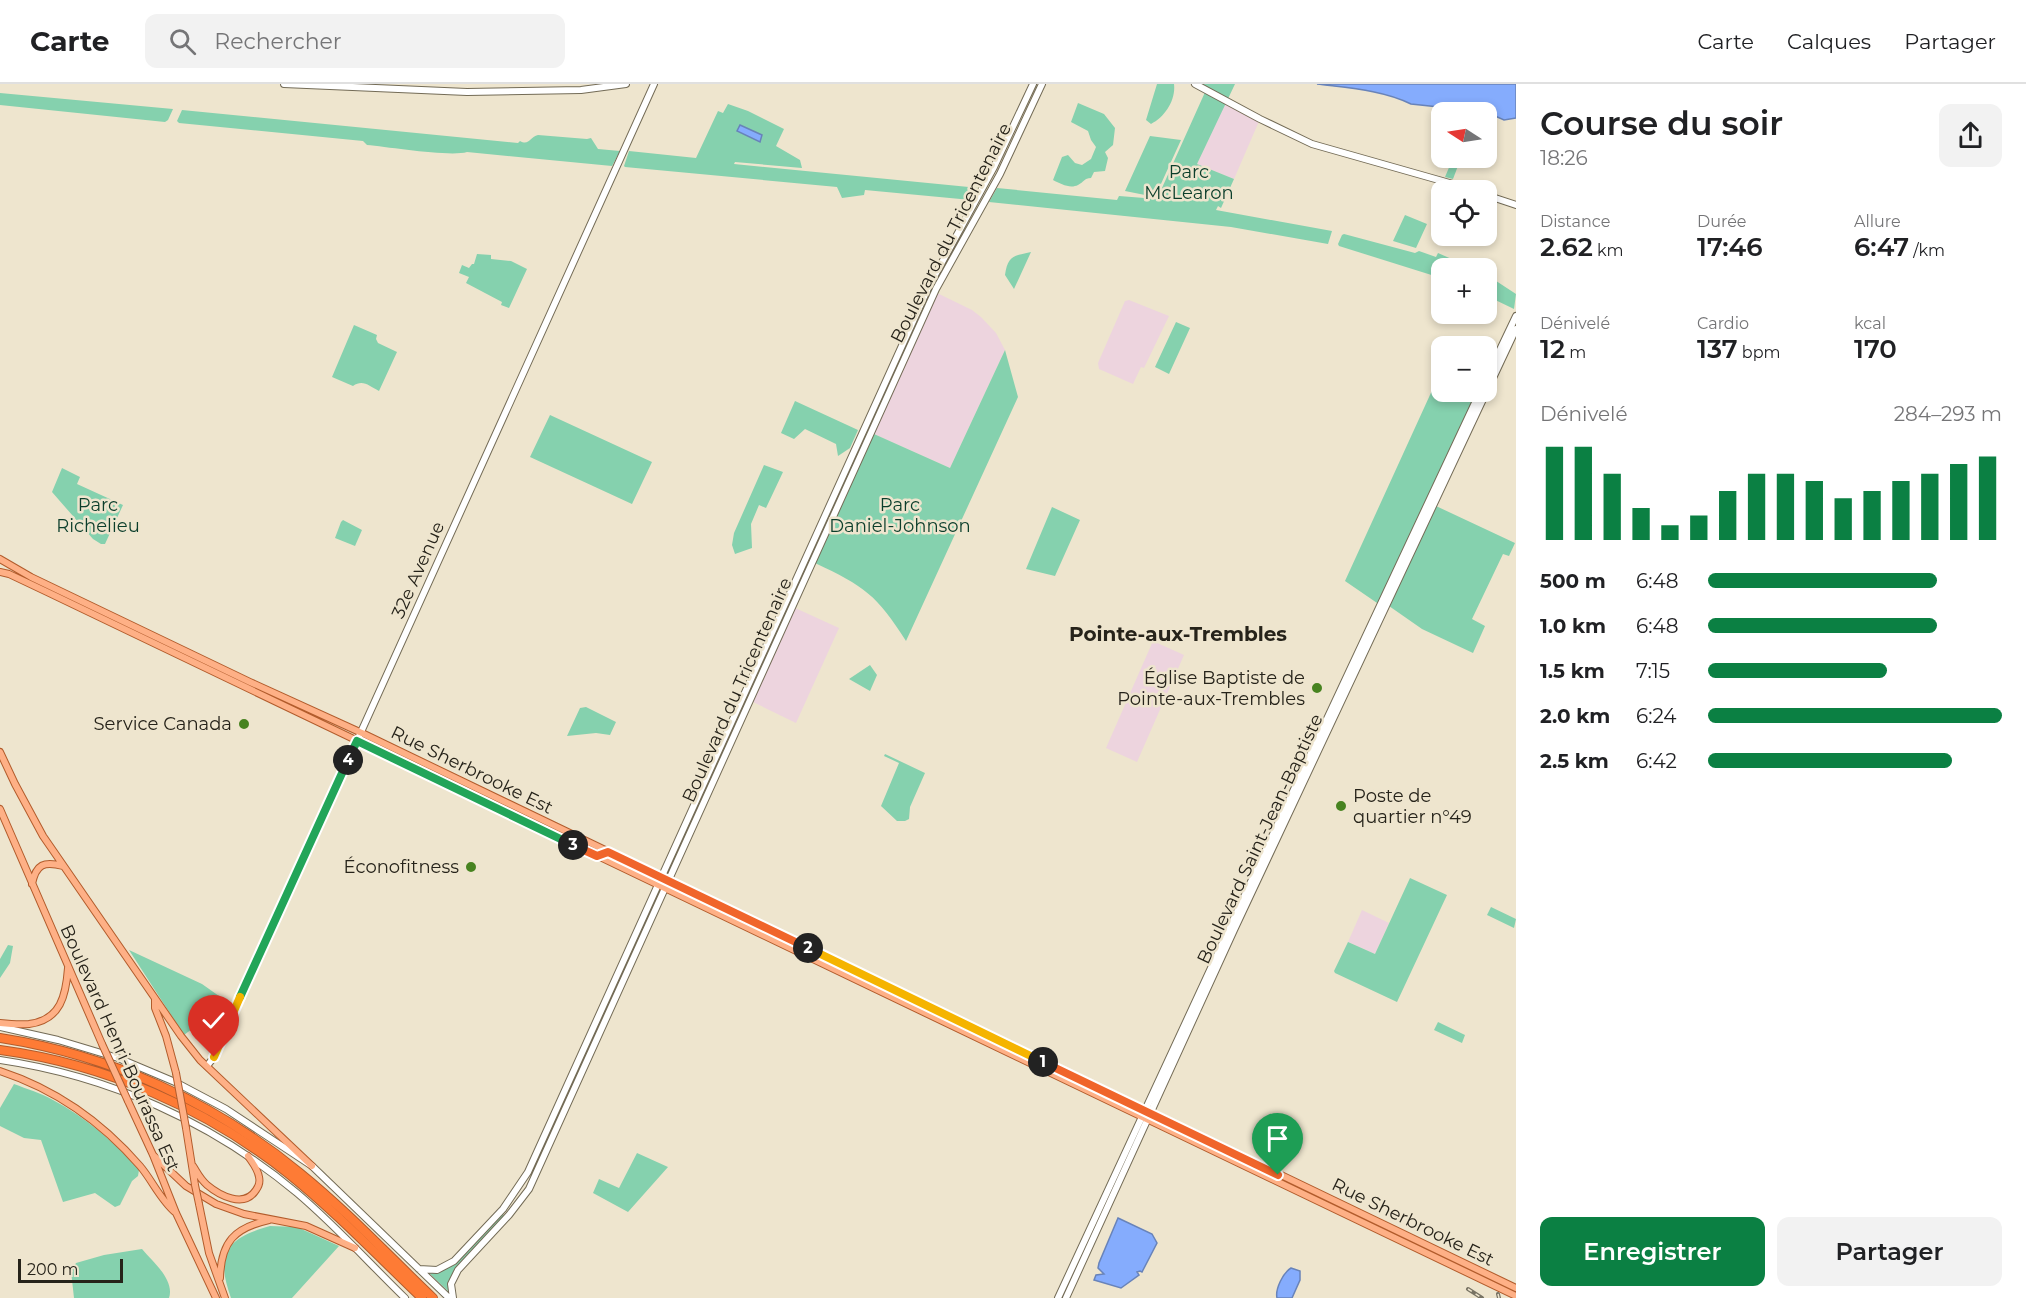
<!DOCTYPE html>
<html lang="fr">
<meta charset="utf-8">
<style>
:root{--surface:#fff;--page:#f2f2f2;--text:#202124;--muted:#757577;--line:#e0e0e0;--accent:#0b8043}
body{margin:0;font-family:Montserrat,sans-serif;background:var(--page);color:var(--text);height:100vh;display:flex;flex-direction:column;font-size:22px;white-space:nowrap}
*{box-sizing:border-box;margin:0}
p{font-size:20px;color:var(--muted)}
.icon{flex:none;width:33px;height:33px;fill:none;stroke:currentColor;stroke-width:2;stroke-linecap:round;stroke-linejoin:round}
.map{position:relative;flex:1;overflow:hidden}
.sheet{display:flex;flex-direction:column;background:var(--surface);width:510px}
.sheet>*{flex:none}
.needle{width:39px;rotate:282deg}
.tools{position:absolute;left:1431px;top:18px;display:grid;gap:12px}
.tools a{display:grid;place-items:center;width:66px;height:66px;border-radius:12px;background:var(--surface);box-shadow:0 3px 9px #0003;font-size:30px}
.scale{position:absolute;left:18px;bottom:15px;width:105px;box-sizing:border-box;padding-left:6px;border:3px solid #26231a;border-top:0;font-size:16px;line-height:21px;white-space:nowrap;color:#26231a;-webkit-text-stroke:4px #eee5ce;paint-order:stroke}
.pin{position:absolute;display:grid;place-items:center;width:51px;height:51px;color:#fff;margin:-62px -26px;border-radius:50% 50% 50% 0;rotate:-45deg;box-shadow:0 0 6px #0007}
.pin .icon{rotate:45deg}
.km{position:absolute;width:30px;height:30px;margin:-15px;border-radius:50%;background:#222;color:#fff;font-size:16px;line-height:30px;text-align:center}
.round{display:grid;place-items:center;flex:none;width:63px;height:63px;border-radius:12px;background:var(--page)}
.head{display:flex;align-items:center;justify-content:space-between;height:102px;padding:0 24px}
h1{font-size:33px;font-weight:600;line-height:45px}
.stats{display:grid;grid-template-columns:repeat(3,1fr);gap:9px;height:102px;padding:6px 24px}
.stats div{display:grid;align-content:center}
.stats b{font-size:26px;font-weight:600}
.stats small{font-size:16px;font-weight:400}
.stats p{font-size:16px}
.chart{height:168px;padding:12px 24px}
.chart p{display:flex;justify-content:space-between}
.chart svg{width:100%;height:108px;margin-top:6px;stroke:var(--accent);stroke-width:6}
.cta{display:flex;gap:12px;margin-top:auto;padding:12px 24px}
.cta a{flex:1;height:69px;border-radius:12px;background:var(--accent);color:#fff;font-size:24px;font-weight:600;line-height:69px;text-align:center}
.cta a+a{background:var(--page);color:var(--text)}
ul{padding:0 24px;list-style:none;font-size:20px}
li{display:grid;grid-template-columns:96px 72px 1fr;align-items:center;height:45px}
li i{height:15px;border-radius:8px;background:var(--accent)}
header{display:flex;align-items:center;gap:36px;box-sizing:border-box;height:84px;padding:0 30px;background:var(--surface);border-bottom:2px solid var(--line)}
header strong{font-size:28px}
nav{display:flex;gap:33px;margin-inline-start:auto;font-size:21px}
.search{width:420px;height:54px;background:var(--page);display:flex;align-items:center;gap:15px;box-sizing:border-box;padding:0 21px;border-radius:12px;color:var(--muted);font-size:22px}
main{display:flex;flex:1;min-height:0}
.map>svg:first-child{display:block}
.education{fill:#edd4de}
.green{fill:#85d1ae}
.water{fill:#85acfd;stroke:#6883b9;stroke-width:1.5}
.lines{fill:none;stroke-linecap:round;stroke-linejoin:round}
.secondary-casing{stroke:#736b56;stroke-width:8}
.primary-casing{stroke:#b25c2c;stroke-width:8}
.highway-casing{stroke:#b25c2c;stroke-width:10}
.secondary{stroke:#fff;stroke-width:6}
.primary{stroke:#feb086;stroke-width:6}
.highway{stroke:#fe7b35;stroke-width:8}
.rail-casing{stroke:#787364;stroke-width:4}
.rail{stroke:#eee5ce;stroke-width:1.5;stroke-dasharray:4.5;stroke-linecap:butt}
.primary-bridge-casing{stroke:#b25c2c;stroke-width:8;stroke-linecap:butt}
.primary-bridge{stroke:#feb086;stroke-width:6}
.split-1-casing{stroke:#fff;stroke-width:12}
.split-2-casing{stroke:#fff;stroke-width:12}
.split-3-casing{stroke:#fff;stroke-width:12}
.split-4-casing{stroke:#fff;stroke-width:12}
.split-5-casing{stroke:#fff;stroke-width:12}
.split-6-casing{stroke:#fff;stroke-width:12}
.split-1{stroke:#f0652b;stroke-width:8}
.split-2{stroke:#f5b400;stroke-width:8}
.split-3{stroke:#f0652b;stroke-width:8}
.split-4{stroke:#22a559;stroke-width:8}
.split-5{stroke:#22a559;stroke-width:8}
.split-6{stroke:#f5b400;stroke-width:8}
.poi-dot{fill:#478320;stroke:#eee5ce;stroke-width:2}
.labels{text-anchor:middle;stroke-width:5;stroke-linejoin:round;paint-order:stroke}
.park-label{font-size:18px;fill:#0b3e2b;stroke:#eee5ce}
.street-label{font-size:18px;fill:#26231a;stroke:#eee5ce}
.poi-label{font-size:18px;fill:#26231a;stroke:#eee5ce;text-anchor:end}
.neighbourhood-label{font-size:20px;font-weight:bold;fill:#26231a;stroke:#eee5ce}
</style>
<header>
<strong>Carte</strong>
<div class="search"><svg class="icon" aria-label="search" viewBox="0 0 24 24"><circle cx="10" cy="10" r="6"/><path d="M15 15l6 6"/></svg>Rechercher</div>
<nav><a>Carte</a><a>Calques</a><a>Partager</a></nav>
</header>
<main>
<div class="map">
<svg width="1516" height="1214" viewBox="0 0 1516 1214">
<rect width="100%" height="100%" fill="#eee5ce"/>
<path class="education" d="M1226,17L1260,35L1234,95L1197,80Z
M937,209L972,226L981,233L996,249L1005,266L950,384L874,350Z
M1129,216L1169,232L1144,284L1141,283L1133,300L1099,285L1098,279L1125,217Z
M793,523L839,544L796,639L751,617Z
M1153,557L1184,571L1137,678L1106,664Z
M1362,826L1389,839L1375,870L1348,858Z"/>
<path class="green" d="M1157,0H1174C1176,16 1165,33 1151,40L1146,36Z
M1195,0H1235L1197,80L1234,95L1221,124L1218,122L1216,126L1332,147L1328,160L1231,143L989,118L997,104L1117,116L1119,112L1157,115L1206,6Z
M0,9L173,25L168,36L165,38L0,21Z
M1078,19L1104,30L1115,44L1113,61L1105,68L1108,74L1105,87L1094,88L1091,94C1084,94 1084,98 1078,101C1070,105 1061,100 1053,96L1062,73L1068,71L1075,79L1082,81L1091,75L1096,63L1091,56L1088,47L1071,38Z
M728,20L748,27L784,45L776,62L800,76L802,84L735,78L734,80L979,104L971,116L865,106L864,111L842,114L837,103L625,83L624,82L629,67L696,74L718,27L723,29Z
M182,26L518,59L520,57C529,62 530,53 538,51L587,55L591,54L598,65L620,67L612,82L467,68C450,73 389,63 367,61L363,57L179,39L177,37Z
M1150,52L1181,56L1155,113L1125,107Z
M1453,74H1461L1453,95L1445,93Z
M1405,131L1427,140L1416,164L1393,157Z
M1344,150L1415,169L1419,167L1436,173L1438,169L1472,184H1442L1441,194L1339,162L1338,160L1342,151Z
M1031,168L1014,205L1005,191C1008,171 1014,172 1031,168Z
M477,170L491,171V175L511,177L527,185L509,224L501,221L502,218L466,199L469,193L459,189L462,181L469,184L472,180H474Z
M1487,191L1516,210L1514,225L1487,212Z
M1176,238L1190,244L1169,290L1155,283Z
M354,241L377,251L376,255L378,259L397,268L379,307C369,302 363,295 353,302L332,293Z
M1005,266L1018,313L906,557C877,511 864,502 815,479L874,350L950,384Z
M1440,289L1442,308H1480L1380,521L1345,497Z
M795,317L858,346L850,364L838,372L836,360L805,345L794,355L781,349Z
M550,331L652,378L632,420L530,373Z
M764,381L783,388L766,424L759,421L751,440L752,464L735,470L732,461L734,449Z
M62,384L80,393L77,400L123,421L105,460H101L93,455L52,408Z
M1436,422L1515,459L1509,472L1503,470L1472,535L1485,542L1473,569L1422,545L1389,522Z
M1052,423L1080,436L1055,492L1026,485Z
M343,436L362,446L355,462L335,454L341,438Z
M870,581L877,591L870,607L849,595Z
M586,623L616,638L610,651L596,649L567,652L580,624Z
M885,670L925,689L910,723L909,735L905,737H897L881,722L899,679L884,672Z
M1410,794L1447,811L1397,918L1335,889L1334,887L1348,858L1375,870Z
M1491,823L1516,835L1514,844L1487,831Z
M8,861L13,862L10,879L0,894V875Z
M129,866L202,900L219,912L212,930L184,951Z
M1438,938L1465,951L1462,959L1434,946Z
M14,1000C27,1005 41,1009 53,1016C85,1033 116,1059 139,1086L138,1092L132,1097L120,1121L115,1123L95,1109L63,1118L41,1056L24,1054L0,1042V1024Z
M637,1069L668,1083L628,1128L593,1109L599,1095L619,1104Z
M503,1130L504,1132L456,1183L450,1197V1209L428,1188H439L454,1180Z
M270,1142L297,1143L339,1162L292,1214H231C215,1170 226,1154 270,1142Z
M142,1165C153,1178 175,1196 169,1214H74L71,1187L76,1179L104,1171Z"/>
<path class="water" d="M1317,0H1516V34L1504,36L1486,28L1411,20C1383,6 1348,4 1317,0Z
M740,41L762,51L760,58L737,47Z
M1118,1134L1152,1150L1157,1159L1142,1188L1140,1187L1137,1188L1139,1191L1121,1204L1094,1196L1096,1191L1104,1190L1098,1184L1099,1179Z
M1291,1184L1300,1187V1196L1292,1214H1277C1275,1205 1283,1189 1291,1184Z"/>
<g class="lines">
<g class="secondary-casing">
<path id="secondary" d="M284,0L467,8L581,6L626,0
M1195,0L1260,35L1312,60L1474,106
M1486,111L1516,121
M1486,295L1516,232
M0,943L58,956L118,974L175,998L226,1025L312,1082L449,1214
M0,976C109,992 212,1038 297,1109C335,1141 369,1179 405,1214
M207,982L214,973L654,0
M419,1185L437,1186L454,1177L503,1125L528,1088L929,202L994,83L1033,0
M453,1214L451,1200L458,1186L509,1131L529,1105L936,205L1000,90L1042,0
M1058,1214L1274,748L1480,308
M1066,1214L1234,846L1516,245"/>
</g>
<g class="primary-casing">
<path id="primary" d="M0,475L31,493L250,598L364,650L1516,1204
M0,488L9,490L47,508L1516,1212
M0,668L15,700L43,752L181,952L200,976L312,1082
M0,725L102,960
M32,800C36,780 44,777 63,782
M155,916V924L166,952L176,989
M0,939C9,940 19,941 29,940C61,936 66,911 68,884
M0,987C55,1005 102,1038 140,1082C152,1096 161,1117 176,1129
M128,1017L153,1071L176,1129L216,1214
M186,1044L195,1101
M153,1071L186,1102L216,1120L244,1130L306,1142L355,1164
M193,1082C197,1088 200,1095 207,1101C219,1111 244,1125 256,1106C259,1102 260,1097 259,1093C258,1085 252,1078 248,1072
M199,1120L209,1169L225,1214
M220,1194C221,1158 234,1144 269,1136"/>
</g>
<g class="highway-casing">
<path id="highway" d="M0,954C110,971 214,1018 300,1089C347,1127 389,1172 433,1214
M0,966C105,980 206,1024 289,1090C336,1128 378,1172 422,1214"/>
</g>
<use href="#secondary" class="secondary"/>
<use href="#primary" class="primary"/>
<use href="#highway" class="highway"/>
<g class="rail-casing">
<path id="rail" d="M1468,1205L1482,1214
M1498,1210L1499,1214"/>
</g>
<use href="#rail" class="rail"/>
<g class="primary-bridge-casing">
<path id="primary-bridge" d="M102,960L128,1017
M176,989L186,1044
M195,1101L199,1120"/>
</g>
<use href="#primary-bridge" class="primary-bridge"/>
</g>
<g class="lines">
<g class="split-1-casing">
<path id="split-1" d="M1043,978L1278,1091"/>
</g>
<g class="split-2-casing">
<path id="split-2" d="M808,864L1043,978"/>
</g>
<g class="split-3-casing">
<path id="split-3" d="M573,761L597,772L608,768L808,864"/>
</g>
<g class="split-4-casing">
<path id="split-4" d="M348,676L357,657L573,761"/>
</g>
<g class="split-5-casing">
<path id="split-5" d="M240,913L348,676"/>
</g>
<g class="split-6-casing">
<path id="split-6" d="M214,973L240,913"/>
</g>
<use href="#split-1" class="split-1"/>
<use href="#split-2" class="split-2"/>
<use href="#split-3" class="split-3"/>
<use href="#split-4" class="split-4"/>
<use href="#split-5" class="split-5"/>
<use href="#split-6" class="split-6"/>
</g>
<g class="poi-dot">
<circle cx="1317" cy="604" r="6"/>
<circle cx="244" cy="640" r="6"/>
<circle cx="1341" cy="722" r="6"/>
<circle cx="471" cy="783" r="6"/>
</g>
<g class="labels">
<g class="park-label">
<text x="1189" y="94">Parc<tspan x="1189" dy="21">McLearon</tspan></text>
<text x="98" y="427">Parc<tspan x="98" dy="21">Richelieu</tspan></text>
<text x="900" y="427">Parc<tspan x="900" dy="21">Daniel-Johnson</tspan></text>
</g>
<g class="street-label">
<text transform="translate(951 149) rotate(-63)" y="6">Boulevard du Tricentenaire</text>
<text transform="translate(418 486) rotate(-66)" y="6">32e Avenue</text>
<text transform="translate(737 606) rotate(-66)" y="6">Boulevard du Tricentenaire</text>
<text transform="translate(472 686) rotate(26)" y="6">Rue Sherbrooke Est</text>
<text transform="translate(1260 755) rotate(-65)" y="6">Boulevard Saint-Jean-Baptiste</text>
<text transform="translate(120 964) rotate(66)" y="6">Boulevard Henri-Bourassa Est</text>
<text transform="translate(1413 1138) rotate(26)" y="6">Rue Sherbrooke Est</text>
</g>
<g class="poi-label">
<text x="1305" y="600">Église Baptiste de<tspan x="1305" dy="21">Pointe-aux-Trembles</tspan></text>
<text x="232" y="646">Service Canada</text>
<text x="1353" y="718" text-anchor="start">Poste de<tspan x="1353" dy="21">quartier n°49</tspan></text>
<text x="459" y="789">Éconofitness</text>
</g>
<g class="neighbourhood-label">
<text x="1178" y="557">Pointe-aux-Trembles</text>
</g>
</g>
</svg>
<div class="tools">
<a><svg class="needle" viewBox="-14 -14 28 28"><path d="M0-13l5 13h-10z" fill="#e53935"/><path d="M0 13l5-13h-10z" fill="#757577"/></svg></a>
<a><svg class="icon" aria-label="locate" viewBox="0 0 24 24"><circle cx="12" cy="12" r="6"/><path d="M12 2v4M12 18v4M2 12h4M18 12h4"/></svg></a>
<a>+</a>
<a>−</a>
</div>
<div class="scale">200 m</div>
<div class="pin" style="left:1278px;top:1091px;background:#1e9e55"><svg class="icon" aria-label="arrive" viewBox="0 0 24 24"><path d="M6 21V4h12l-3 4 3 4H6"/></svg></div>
<div class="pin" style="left:214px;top:973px;background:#d93025"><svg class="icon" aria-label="check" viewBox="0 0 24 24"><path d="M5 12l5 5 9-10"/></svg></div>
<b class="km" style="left:1043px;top:978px">1</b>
<b class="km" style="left:808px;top:864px">2</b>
<b class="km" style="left:573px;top:761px">3</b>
<b class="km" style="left:348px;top:676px">4</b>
</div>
<section class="sheet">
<div class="head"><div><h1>Course du soir</h1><p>18:26</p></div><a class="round"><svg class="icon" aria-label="share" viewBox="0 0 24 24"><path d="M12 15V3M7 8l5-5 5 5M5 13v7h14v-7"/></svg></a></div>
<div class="stats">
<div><p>Distance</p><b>2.62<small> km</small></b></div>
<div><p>Durée</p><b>17:46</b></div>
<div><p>Allure</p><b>6:47<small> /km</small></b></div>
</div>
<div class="stats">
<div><p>Dénivelé</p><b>12<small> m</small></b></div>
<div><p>Cardio</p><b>137<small> bpm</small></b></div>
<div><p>kcal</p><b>170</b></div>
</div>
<div class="chart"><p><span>Dénivelé</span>284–293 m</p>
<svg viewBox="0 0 160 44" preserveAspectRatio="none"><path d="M5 44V6M15 44V6M25 44V17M35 44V31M45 44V38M55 44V34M65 44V24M75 44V17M85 44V17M95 44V20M105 44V27M115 44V24M125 44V20M135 44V17M145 44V13M155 44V10"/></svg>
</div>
<ul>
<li><b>500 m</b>6:48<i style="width:78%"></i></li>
<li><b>1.0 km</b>6:48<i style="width:78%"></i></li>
<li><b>1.5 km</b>7:15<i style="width:61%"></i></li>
<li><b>2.0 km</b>6:24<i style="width:100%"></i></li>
<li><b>2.5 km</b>6:42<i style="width:83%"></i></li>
</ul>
<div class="cta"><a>Enregistrer</a><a>Partager</a></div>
</section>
</main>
